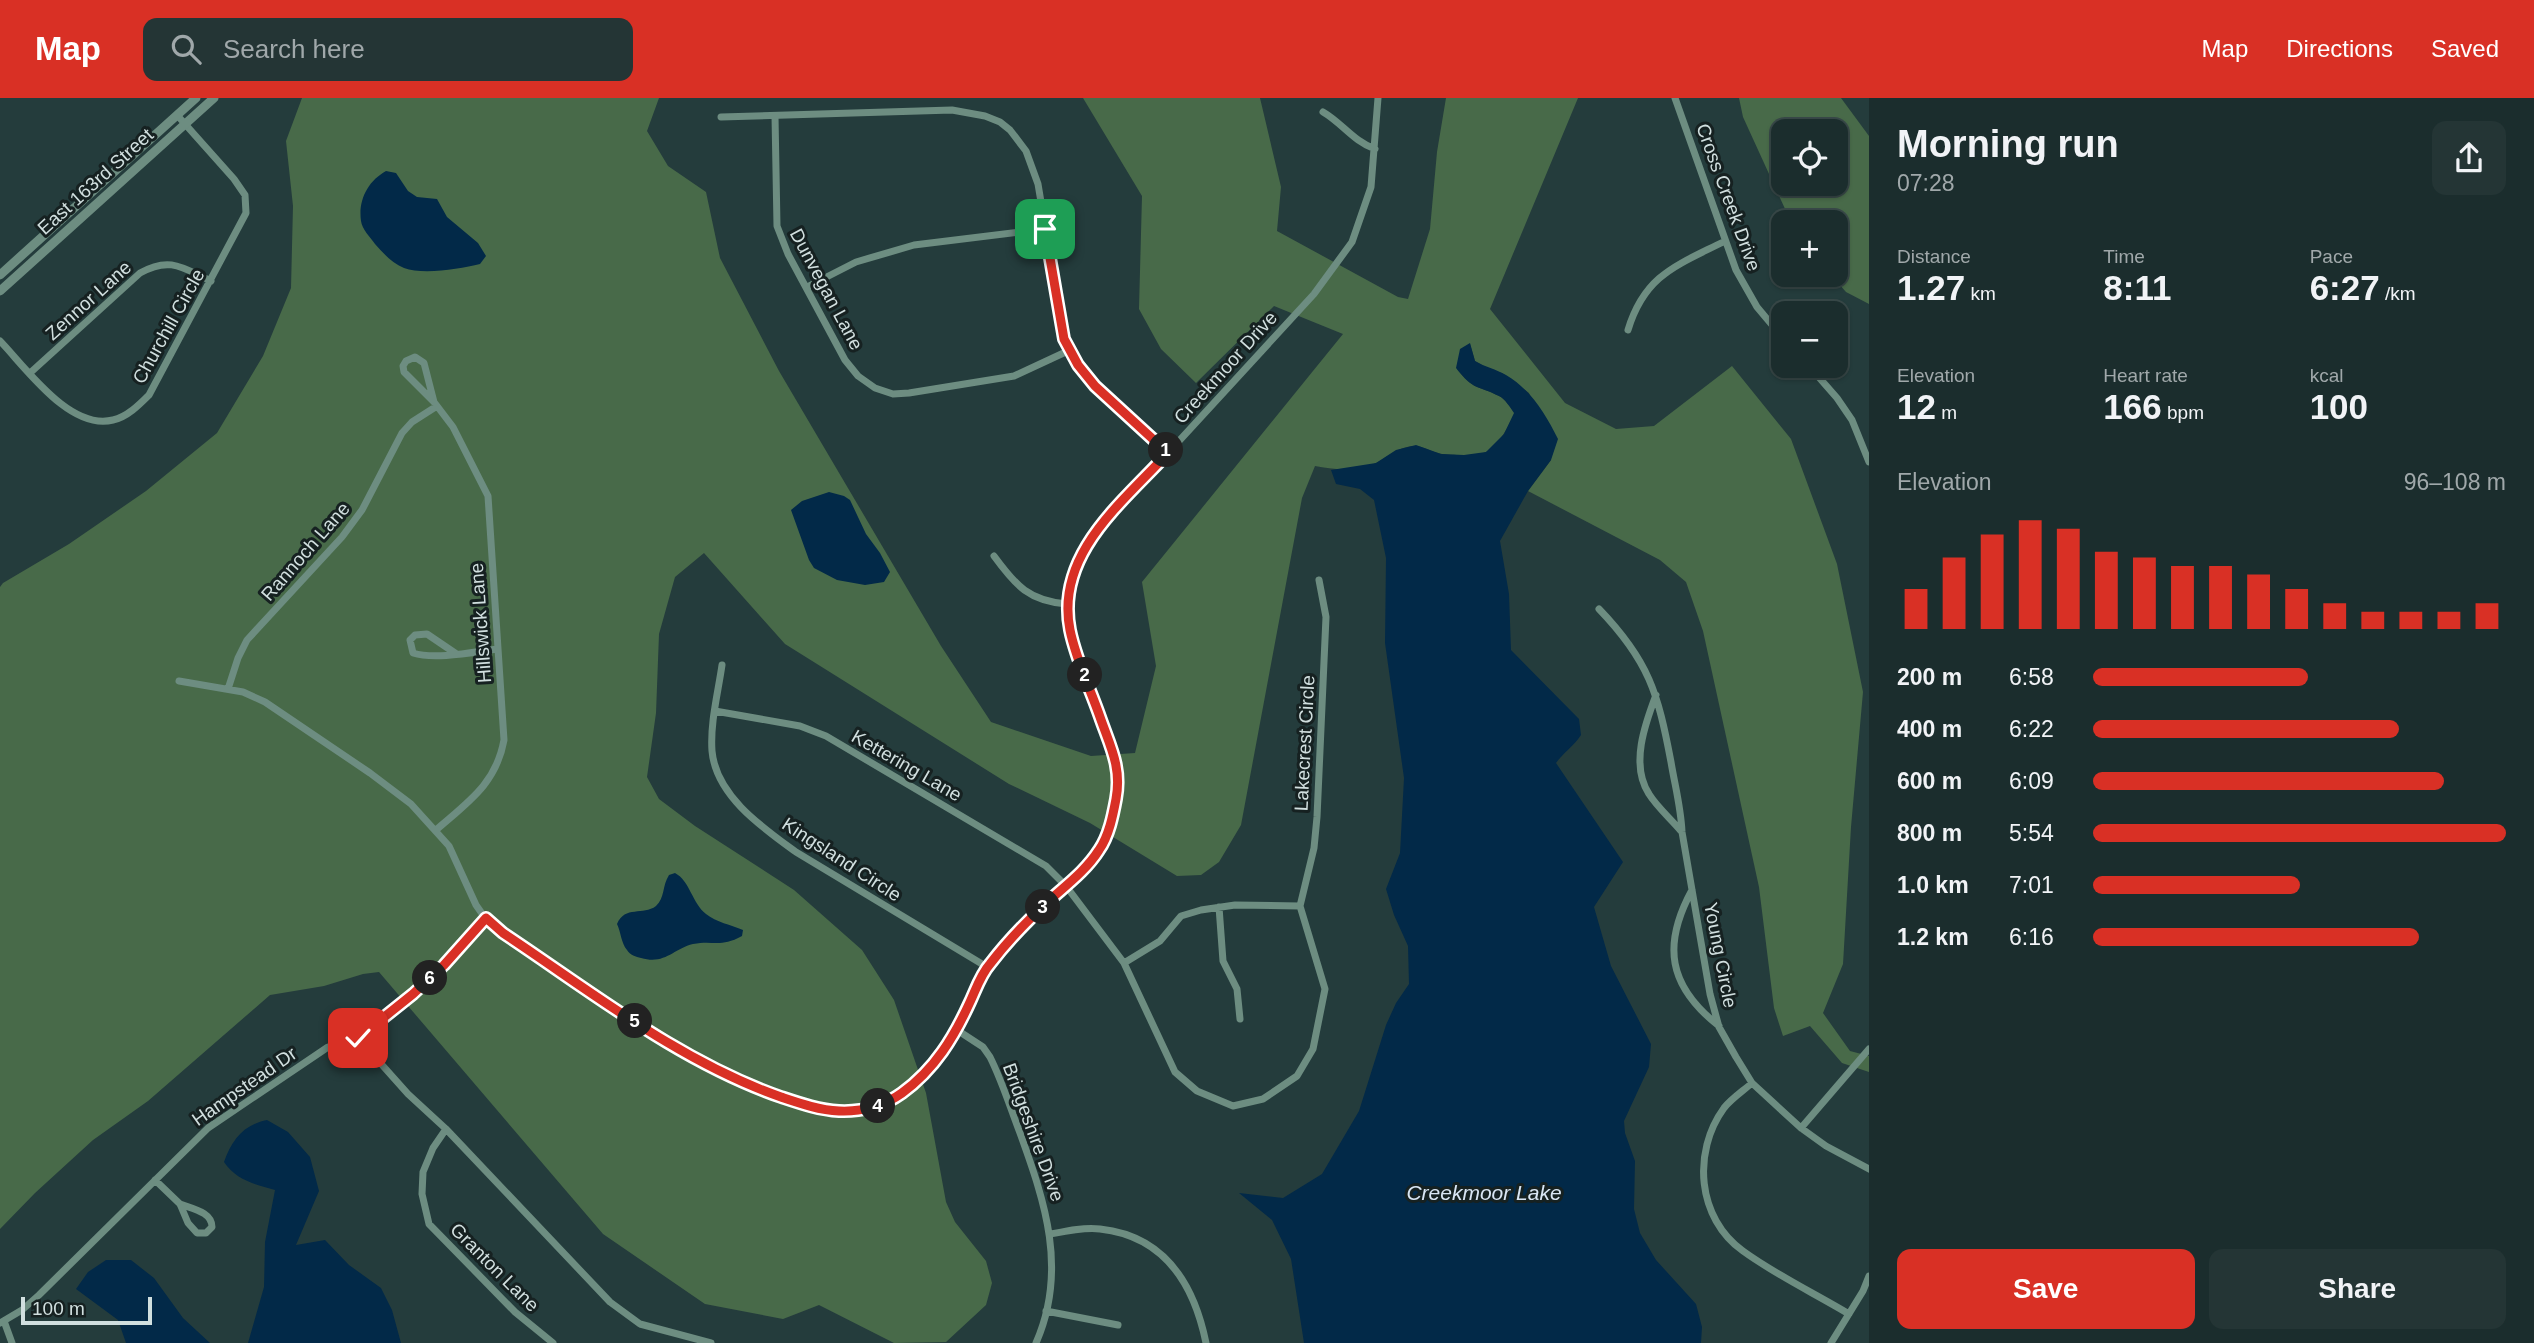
<!DOCTYPE html>
<meta charset="utf-8">
<style>
:root{--surface:#1b2d2d;--page:#243535;--text:#f1f3f6;--muted:#a0a8aa;--line:#394949;--accent:#d93025}
body{margin:0;font-family:Helvetica,sans-serif;background:var(--page);color:var(--text);height:100vh;display:flex;flex-direction:column;font-size:26px;white-space:nowrap}
*{box-sizing:border-box;margin:0}
p{font-size:23px;color:var(--muted)}
.icon{flex:none;width:38px;height:38px;fill:none;stroke:currentColor;stroke-width:2;stroke-linecap:round;stroke-linejoin:round}
.map{position:relative;flex:1;overflow:hidden}
.side{display:flex;flex-direction:column;background:var(--surface);width:665px}
.side>*{flex:none}
.tools{position:absolute;left:1771px;top:21px;display:grid;gap:14px}
.tools a{display:grid;place-items:center;width:77px;height:77px;border-radius:14px;background:var(--surface);box-shadow:0 2px 5px #0004,0 0 0 2px var(--line);font-size:35px}
.scale{position:absolute;left:21px;bottom:18px;width:131px;box-sizing:border-box;padding-left:7px;border:4px solid #d1dfdf;border-top:0;font-size:19px;line-height:24px;white-space:nowrap;color:#d1dfdf;-webkit-text-stroke:5px #162121;paint-order:stroke}
.pin{position:absolute;display:grid;place-items:center;width:60px;height:60px;color:#fff;margin:-30px;border-radius:14px;box-shadow:0 4px 10px #0006}
.km{position:absolute;width:35px;height:35px;margin:-18px;border-radius:50%;background:#222;color:#fff;font-size:19px;line-height:35px;text-align:center}
.round{display:grid;place-items:center;flex:none;width:74px;height:74px;border-radius:14px;background:var(--page)}
.summary{display:flex;align-items:center;justify-content:space-between;height:119px;padding:0 28px}
h1{font-size:38px;font-weight:800;line-height:52px}
.metrics{display:grid;grid-template-columns:repeat(3,1fr);gap:10px;height:119px;padding:7px 28px}
.metrics div{display:grid;align-content:center}
.metrics b{font-size:35px;font-weight:800}
.metrics small{font-size:19px;font-weight:400}
.metrics p{font-size:19px}
.chart{height:196px;padding:14px 28px}
.chart p{display:flex;justify-content:space-between}
.chart svg{width:100%;height:126px;margin-top:7px;stroke:var(--accent);stroke-width:6}
.primary-button{display:flex;gap:14px;margin-top:auto;padding:14px 28px}
.primary-button a{flex:1;height:80px;border-radius:14px;background:var(--accent);color:#fff;font-size:28px;font-weight:800;line-height:80px;text-align:center}
.primary-button a+a{background:var(--page);color:var(--text)}
ul{padding:0 28px;list-style:none;font-size:23px}
li{display:grid;grid-template-columns:112px 84px 1fr;align-items:center;height:52px}
li i{height:18px;border-radius:9px;background:var(--accent)}
header{display:flex;align-items:center;gap:42px;box-sizing:border-box;height:98px;padding:0 35px;background:var(--accent);color:#fff}
header strong{font-size:33px}
nav{display:flex;gap:38px;margin-inline-start:auto;font-size:24px}
.search{width:490px;height:63px;background:var(--page);display:flex;align-items:center;gap:18px;box-sizing:border-box;padding:0 24px;border-radius:14px;color:var(--muted);font-size:26px}
main{display:flex;flex:1;min-height:0}
.map>svg:first-child{display:block}
.green{fill:#486a49;fill-rule:evenodd}
.water{fill:#022948}
.lines{fill:none;stroke-linecap:round;stroke-linejoin:round}
.minor{stroke:#6d8d81;stroke-width:7}
.tertiary{stroke:#6d8d81;stroke-width:9}
.route-casing{stroke:#fff;stroke-width:14}
.route{stroke:#d93025;stroke-width:9}
.labels{text-anchor:middle;stroke-width:6;stroke-linejoin:round;paint-order:stroke}
.street-label{font-size:19px;fill:#d1dfdf;stroke:#162121}
.water-label{font-size:21px;font-style:italic;fill:#d9e6f4;stroke:#162121}
</style>
<header>
<strong>Map</strong>
<div class="search"><svg class="icon" aria-label="search" viewBox="0 0 24 24"><circle cx="10" cy="10" r="6"/><path d="M15 15l6 6"/></svg>Search here</div>
<nav><a>Map</a><a>Directions</a><a>Saved</a></nav>
</header>
<main>
<div class="map">
<svg width="1869" height="1245" viewBox="0 0 1869 1245">
<rect width="100%" height="100%" fill="#243c3c"/>
<path class="green" d="M302,0H659L647,33L668,68L706,94L720,160L779,273L941,548L991,624L1091,658L1135,655L1156,568L1142,484L1343,236L1274,208L1196,285L1161,251L1139,211L1142,98L1083,0H1260L1281,89L1277,133L1398,199L1408,201L1430,131L1437,54L1446,0H1578L1490,211L1565,305L1616,331L1654,328L1732,268L1791,341L1837,466L1863,594L1851,729L1843,866L1823,915L1850,953L1869,958V974L1842,965L1810,928L1783,938L1774,910L1759,789L1703,533L1686,484L1660,462L1528,393L1551,362L1529,295L1502,275L1492,273L1475,263L1470,246L1457,271C1474,293 1478,287 1499,298C1505,301 1510,309 1515,315C1508,328 1500,347 1486,354C1477,358 1448,358 1438,355C1430,353 1421,347 1412,348C1398,350 1390,357 1378,364C1359,374 1335,372 1315,368L1302,400L1241,727L1219,764L1201,777L1177,778L1090,725L1009,686L785,546L704,455L675,479L659,536L656,615L647,679L659,701L695,728L794,792L862,852L894,902L926,995L946,1104L955,1124L986,1163L992,1185L986,1207L946,1244L894,1245L819,1207L783,1221L705,1206L603,1136L379,874L363,876L324,888L270,897L148,1003L93,1042L35,1095L0,1131V489L3,485L69,446L146,393L217,335L263,258L291,190L293,108L286,43Z
M1739,0H1841L1869,38V206L1846,194L1831,177H1836V124H1791L1743,19ZM1836,33V86H1783V33Z"/>
<path class="water" d="M386,73L396,75L408,93L417,99L437,101L447,119L478,145L486,158L480,166C460,171 423,177 404,170C392,165 384,156 375,146C370,139 362,131 361,123C358,102 368,83 386,73Z
M1470,245L1475,263C1485,269 1496,271 1506,277C1531,292 1545,315 1558,341L1551,362L1528,393L1500,443L1509,496L1511,552L1579,621L1581,637C1574,648 1562,656 1556,665L1623,764L1594,809L1611,868L1651,946L1649,969L1624,1023L1625,1035L1635,1063L1634,1111L1640,1135L1656,1162L1696,1206L1702,1229L1701,1245H1304L1291,1161L1272,1122L1239,1095L1283,1100L1322,1076L1359,1013L1386,927L1396,905L1409,886L1408,848L1394,817L1386,791L1400,755L1404,680L1385,545L1386,460L1374,402L1360,391L1336,386L1331,372L1376,365L1396,352L1416,347L1441,356L1464,357L1486,354L1504,336L1514,315C1510,309 1505,301 1499,298C1477,287 1474,293 1456,270L1460,251Z
M829,394L844,398L850,402L866,436L880,455L890,474L884,484L865,487L837,482L814,470L809,462L791,412L802,403Z
M675,775C690,783 692,805 706,816C716,824 731,827 743,832L742,838C720,850 714,842 693,846C673,851 665,867 641,860C636,859 630,857 627,852C621,845 621,834 617,826C625,807 643,818 656,808C665,800 662,788 669,777Z
M267,1022L288,1034L310,1059L319,1093L296,1147L325,1142L349,1167L381,1190L392,1212L401,1245H248L264,1189L265,1144L275,1092C256,1087 236,1082 224,1064C232,1042 243,1027 267,1022Z
M106,1162H131L154,1180L183,1220L210,1245H126L118,1222L76,1191L88,1174Z"/>
<g class="lines">
<path class="minor" d="M1675,0L1736,172L1757,209L1783,240
M1323,14C1342,25 1353,43 1375,51
M775,18L777,128L788,156L845,262L858,278L875,290L893,296L909,295L1014,278L1070,252
M721,19L952,12L985,18L1000,24L1010,32L1026,53L1038,86L1064,241L1078,267L1095,288L1169,355
M807,189L856,164L914,147L1045,131
M1628,232C1645,176 1678,167 1725,143
M0,243C26,270 70,333 113,322C127,319 139,307 149,297L246,115L245,97L234,81L177,17
M1809,268L1837,300L1852,322L1869,364
M30,275L140,175C170,158 183,170 211,183
M434,304L424,265L415,259L406,263L403,268L404,274L434,304L453,329L488,398L504,642C496,686 468,704 436,732
M994,458C1016,488 1029,503 1067,506
M1599,511C1649,563 1658,595 1671,664C1675,688 1681,710 1682,734L1710,896L1719,929L1736,959L1752,985L1801,1030L1826,1048L1869,1071
M455,555L427,536L415,537L410,542L413,555C435,562 474,554 498,551
M722,567C718,595 710,625 712,653C716,698 763,730 796,754L987,869
M179,583L243,594L265,604L370,675L411,706L449,748L476,807L483,817L503,835C580,886 772,1030 863,1012C887,1008 908,993 925,976C955,946 965,906 986,871C994,857 1007,843 1018,832C1043,804 1082,783 1101,750C1108,737 1111,722 1115,708C1117,698 1120,685 1119,674C1117,661 1109,645 1104,632C1084,575 1048,510 1083,451C1087,443 1094,436 1100,429L1314,196L1352,144L1371,89L1378,0
M228,591L238,560L247,542L342,439L362,412L402,335L412,324L437,308
M1656,597C1645,626 1630,667 1649,696C1657,709 1671,721 1681,733
M715,613L800,628L826,638L1046,768L1066,788L1124,865L1175,974L1197,993L1233,1008L1263,1001L1297,978L1313,951L1325,891L1300,808L1314,750L1317,719L1326,519L1319,482
M1692,792C1662,847 1668,888 1719,928
M1219,809L1223,863L1237,891L1240,921
M1124,865L1160,843L1181,818L1201,812L1235,807L1300,808
M957,932L983,949L990,959C1002,983 1010,1009 1020,1035C1045,1104 1068,1172 1036,1245
M358,940L408,996L446,1031L610,1204L640,1226L711,1245
M1752,985C1743,993 1731,1001 1724,1010C1692,1054 1697,1120 1743,1153C1776,1177 1814,1195 1849,1216
M1801,1030L1869,951
M446,1031L433,1050L423,1074L422,1096L429,1126L515,1214L553,1245
M155,1082L180,1106L188,1125L197,1135H206L212,1129C212,1114 193,1111 180,1106
M1051,1136C1066,1133 1084,1129 1100,1131C1165,1138 1194,1186 1206,1245
M1046,1213L1118,1227
M4,1223L12,1245
M0,1225L22,1212L39,1197L208,1030L328,949L358,940L413,896L444,867L486,820
M1831,1245L1863,1193L1869,1178"/>
<path class="tertiary" d="M0,177L196,0
M0,193L214,0"/>
</g>
<g class="lines">
<g class="route-casing">
<path id="route" d="M358,940L413,896L444,867L486,820L503,835C592,894 680,964 781,999C799,1005 819,1012 839,1013C861,1014 884,1008 902,995C935,971 954,939 970,904C976,891 981,876 990,866C1009,841 1030,820 1052,800C1069,785 1087,771 1099,752C1109,738 1113,717 1116,701C1122,669 1110,648 1100,619C1090,590 1076,562 1070,532C1055,456 1122,405 1168,355L1095,288L1078,267L1064,241L1045,131"/>
</g>
<use href="#route" class="route"/>
</g>
<g class="labels">
<g class="street-label">
<text transform="translate(95 83) rotate(-42)" y="7">East 163rd Street</text>
<text transform="translate(1729 99) rotate(70)" y="7">Cross Creek Drive</text>
<text transform="translate(827 191) rotate(62)" y="7">Dunvegan Lane</text>
<text transform="translate(88 202) rotate(-42)" y="7">Zennor Lane</text>
<text transform="translate(168 228) rotate(-61)" y="7">Churchill Circle</text>
<text transform="translate(1225 269) rotate(-48)" y="7">Creekmoor Drive</text>
<text transform="translate(305 453) rotate(-49)" y="7">Rannoch Lane</text>
<text transform="translate(480 525) rotate(-94)" y="7">Hillswick Lane</text>
<text transform="translate(1304 645) rotate(-87)" y="7">Lakecrest Circle</text>
<text transform="translate(907 667) rotate(30)" y="7">Kettering Lane</text>
<text transform="translate(842 761) rotate(33)" y="7">Kingsland Circle</text>
<text transform="translate(1721 857) rotate(79)" y="7">Young Circle</text>
<text transform="translate(244 988) rotate(-35)" y="7">Hampstead Dr</text>
<text transform="translate(1034 1034) rotate(70)" y="7">Bridgeshire Drive</text>
<text transform="translate(495 1169) rotate(45)" y="7">Granton Lane</text>
</g>
<g class="water-label">
<text x="1484" y="1102">Creekmoor Lake</text>
</g>
</g>
</svg>
<div class="tools">
<a><svg class="icon" aria-label="locate" viewBox="0 0 24 24"><circle cx="12" cy="12" r="6"/><path d="M12 2v4M12 18v4M2 12h4M18 12h4"/></svg></a>
<a>+</a>
<a>−</a>
</div>
<div class="scale">100 m</div>
<div class="pin" style="left:1045px;top:131px;background:#1e9e55"><svg class="icon" aria-label="arrive" viewBox="0 0 24 24"><path d="M6 21V4h12l-3 4 3 4H6"/></svg></div>
<div class="pin" style="left:358px;top:940px;background:#d93025"><svg class="icon" aria-label="check" viewBox="0 0 24 24"><path d="M5 12l5 5 9-10"/></svg></div>
<b class="km" style="left:1166px;top:352px">1</b>
<b class="km" style="left:1085px;top:577px">2</b>
<b class="km" style="left:1043px;top:809px">3</b>
<b class="km" style="left:878px;top:1008px">4</b>
<b class="km" style="left:635px;top:923px">5</b>
<b class="km" style="left:430px;top:880px">6</b>
</div>
<section class="side">
<div class="summary"><div><h1>Morning run</h1><p>07:28</p></div><a class="round"><svg class="icon" aria-label="share" viewBox="0 0 24 24"><path d="M12 15V3M7 8l5-5 5 5M5 13v7h14v-7"/></svg></a></div>
<div class="metrics">
<div><p>Distance</p><b>1.27<small> km</small></b></div>
<div><p>Time</p><b>8:11</b></div>
<div><p>Pace</p><b>6:27<small> /km</small></b></div>
</div>
<div class="metrics">
<div><p>Elevation</p><b>12<small> m</small></b></div>
<div><p>Heart rate</p><b>166<small> bpm</small></b></div>
<div><p>kcal</p><b>100</b></div>
</div>
<div class="chart"><p><span>Elevation</span>96–108 m</p>
<svg viewBox="0 0 160 44" preserveAspectRatio="none"><path d="M5 44V30M15 44V19M25 44V11M35 44V6M45 44V9M55 44V17M65 44V19M75 44V22M85 44V22M95 44V25M105 44V30M115 44V35M125 44V38M135 44V38M145 44V38M155 44V35"/></svg>
</div>
<ul>
<li><b>200 m</b>6:58<i style="width:52%"></i></li>
<li><b>400 m</b>6:22<i style="width:74%"></i></li>
<li><b>600 m</b>6:09<i style="width:85%"></i></li>
<li><b>800 m</b>5:54<i style="width:100%"></i></li>
<li><b>1.0 km</b>7:01<i style="width:50%"></i></li>
<li><b>1.2 km</b>6:16<i style="width:79%"></i></li>
</ul>
<div class="primary-button"><a>Save</a><a>Share</a></div>
</section>
</main>
